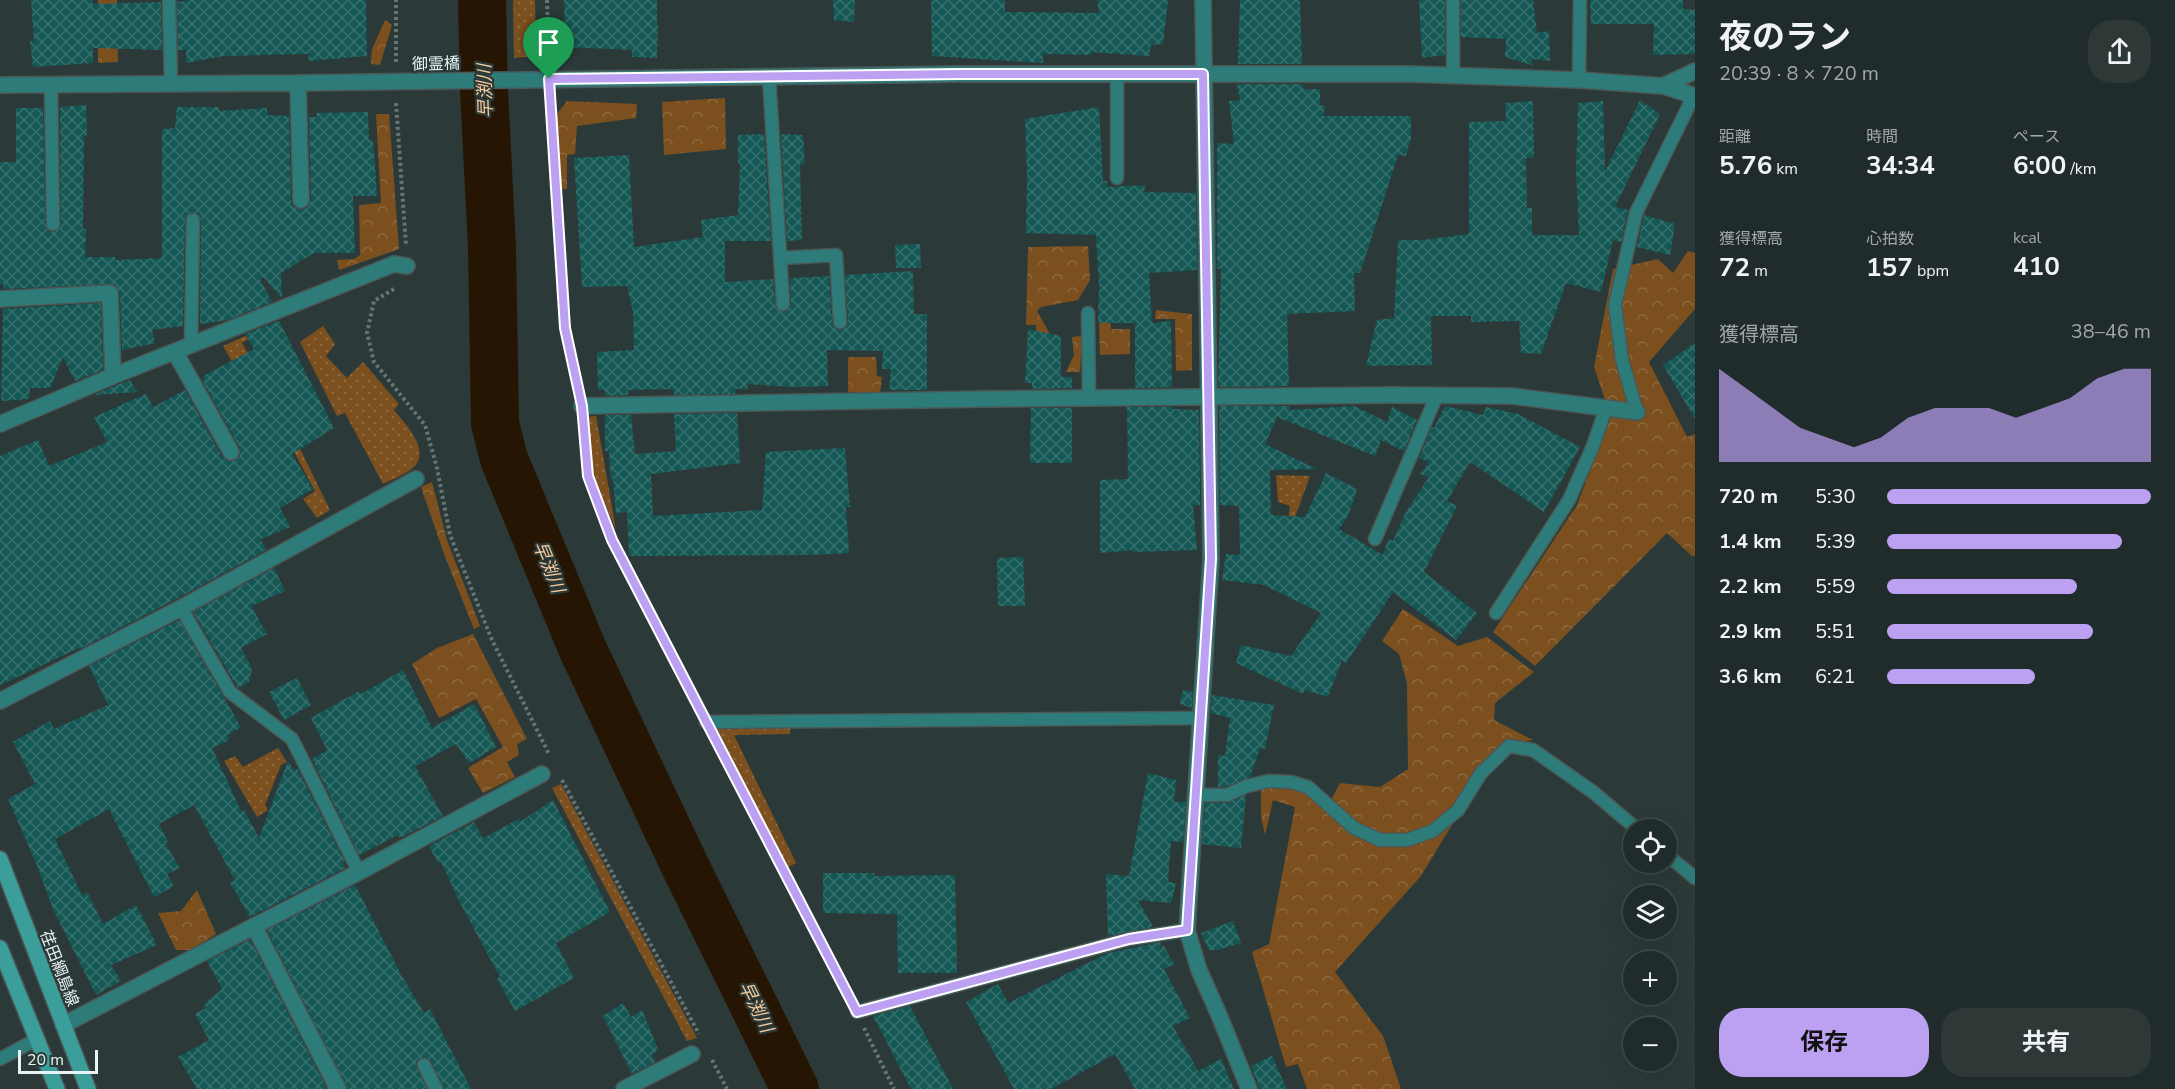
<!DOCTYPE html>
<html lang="ja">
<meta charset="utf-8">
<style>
:root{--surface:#202c2b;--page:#2d3837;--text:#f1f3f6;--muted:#a2a7a9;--line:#3d4847;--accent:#bca0f2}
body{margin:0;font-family:"Nunito Sans","Noto Sans JP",sans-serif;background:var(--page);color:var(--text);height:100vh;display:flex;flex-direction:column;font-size:22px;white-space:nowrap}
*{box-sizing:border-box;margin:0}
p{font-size:20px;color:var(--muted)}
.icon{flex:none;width:33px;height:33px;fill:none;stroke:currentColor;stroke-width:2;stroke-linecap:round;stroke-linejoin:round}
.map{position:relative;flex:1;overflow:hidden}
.details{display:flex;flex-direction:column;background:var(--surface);width:480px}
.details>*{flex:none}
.controls{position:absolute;left:1623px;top:819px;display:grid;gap:12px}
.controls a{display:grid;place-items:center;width:54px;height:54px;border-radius:50%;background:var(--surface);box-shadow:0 6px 24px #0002,0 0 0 2px var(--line);font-size:30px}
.scale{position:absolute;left:18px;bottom:15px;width:80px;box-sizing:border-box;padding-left:6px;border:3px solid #eaf3f3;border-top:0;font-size:16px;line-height:21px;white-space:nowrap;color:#eaf3f3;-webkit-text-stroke:4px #2b3a39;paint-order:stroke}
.pin{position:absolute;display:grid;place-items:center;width:51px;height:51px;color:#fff;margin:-62px -26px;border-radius:50% 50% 50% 0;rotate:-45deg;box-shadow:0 0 6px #0007}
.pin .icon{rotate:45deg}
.round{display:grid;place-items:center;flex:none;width:63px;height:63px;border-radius:24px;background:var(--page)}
.headline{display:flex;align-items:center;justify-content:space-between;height:102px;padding:0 24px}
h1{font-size:33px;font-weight:700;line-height:45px}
.metrics{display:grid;grid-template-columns:repeat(3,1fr);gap:9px;height:102px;padding:6px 24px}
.metrics div{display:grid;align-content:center}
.metrics b{font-size:26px;font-weight:700}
.metrics small{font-size:16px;font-weight:400}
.metrics p{font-size:16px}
.chart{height:168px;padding:12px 24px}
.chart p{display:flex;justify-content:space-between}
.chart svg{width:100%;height:108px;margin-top:6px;fill:var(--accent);opacity:.7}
.primary-button{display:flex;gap:12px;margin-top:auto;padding:12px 24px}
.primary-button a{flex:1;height:69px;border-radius:24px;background:var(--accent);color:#111;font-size:24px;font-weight:700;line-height:69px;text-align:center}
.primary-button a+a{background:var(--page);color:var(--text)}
ul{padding:0 24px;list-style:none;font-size:20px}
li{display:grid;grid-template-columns:96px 72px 1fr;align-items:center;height:45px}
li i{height:15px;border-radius:8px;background:var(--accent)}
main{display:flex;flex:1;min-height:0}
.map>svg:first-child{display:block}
.grass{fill:url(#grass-dots)}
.forest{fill:url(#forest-crowns)}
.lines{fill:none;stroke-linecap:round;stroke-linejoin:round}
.river{stroke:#271503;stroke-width:48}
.building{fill:url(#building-cross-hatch)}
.service-casing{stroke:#4a5857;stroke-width:15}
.minor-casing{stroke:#4a5857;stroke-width:18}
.secondary-casing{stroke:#4a5857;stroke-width:18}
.path{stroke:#677473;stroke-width:4;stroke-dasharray:3 3;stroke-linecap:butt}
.service{stroke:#2e7c79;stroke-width:12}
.minor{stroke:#2e7c79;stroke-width:15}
.secondary{stroke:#3b9e9a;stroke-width:15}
.route-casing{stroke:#fff;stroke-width:12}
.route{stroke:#bca0f2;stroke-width:8}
.labels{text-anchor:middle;stroke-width:4.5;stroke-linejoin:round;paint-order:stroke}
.street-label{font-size:16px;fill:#eaf3f3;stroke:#2b3a39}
.water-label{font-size:18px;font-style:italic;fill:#f9c99a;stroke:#2b3a39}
</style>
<main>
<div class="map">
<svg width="1695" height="1089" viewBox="0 0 1695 1089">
<defs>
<pattern id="grass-dots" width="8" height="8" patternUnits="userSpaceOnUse" patternTransform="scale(1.5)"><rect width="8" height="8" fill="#7b4f1e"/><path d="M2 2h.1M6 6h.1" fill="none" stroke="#8e693f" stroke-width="1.8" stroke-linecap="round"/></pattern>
<pattern id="forest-crowns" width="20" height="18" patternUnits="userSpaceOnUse" patternTransform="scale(1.5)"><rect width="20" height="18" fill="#7b4f1e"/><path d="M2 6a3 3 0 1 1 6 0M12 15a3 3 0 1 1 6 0" fill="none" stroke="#8e693f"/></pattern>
<pattern id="building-cross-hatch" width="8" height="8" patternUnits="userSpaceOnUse" patternTransform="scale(1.5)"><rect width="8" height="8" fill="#145754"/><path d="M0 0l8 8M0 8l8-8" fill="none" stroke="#36706d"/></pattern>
</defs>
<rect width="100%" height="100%" fill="#2b3a39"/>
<path class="grass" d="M513,0H535L536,56L514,58Z
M268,326L242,343L273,396L249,392L223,346Z
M323,326L335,344L326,356L347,378L363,362L399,404L394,410C407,426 435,454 409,471C401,476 391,480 383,484L345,413L337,416L300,342Z
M284,416L330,510L317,518L303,499L315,491L291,446Z
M596,416L616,530L593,475L586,417Z
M1276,475L1310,476L1270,585L1286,534L1290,506L1278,502Z
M790,726V734L734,735L796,863L787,868L717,729Z
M278,748L287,762L281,765L265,805L268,810L257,817L224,761L235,756L243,767Z
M561,784L697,1038L687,1041L552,788Z"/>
<path class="forest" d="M98,0H117L118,62L98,63Z
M385,20L392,25L380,65L371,64L372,49Z
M725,98L726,149L664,155L662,102Z
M567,101L637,104L636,118L577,126L575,154L567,155V189H559L556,115Z
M376,114H389L399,249L339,270L337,260L354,259L360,255L359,205L381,203Z
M1088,246L1090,280L1078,300L1041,307L1037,311L1050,334H1036V325H1026L1028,247Z
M1688,251L1695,253V309L1649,362L1687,437L1695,434V556H1692L1667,533L1535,666L1493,632L1577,505L1611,417L1594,367L1613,269L1658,259L1673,273Z
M1156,310L1192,314V370L1176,371L1175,319H1155Z
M1099,315H1110L1111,329H1130V354L1100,355Z
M1082,336L1080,372H1066L1074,355L1072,337Z
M848,357H876L877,376L882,377L880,394L848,392Z
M432,482L447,540L480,626L474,629L444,554L421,487Z
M1403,609L1458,646L1487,637L1534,672L1495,703L1494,720L1533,740L1501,744L1421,876L1335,972L1383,1036L1401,1089H1307L1298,1064L1286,1067L1252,952L1269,944L1295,807L1273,800L1265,835L1261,817V790L1273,785L1331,800L1340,783L1380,787L1408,769L1407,683L1399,654L1382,641Z
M473,634L527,739L517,744L519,755L507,762L515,777L483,793L468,768L503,747L476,699L439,718L412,664L437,648Z
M197,890L216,934L191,950H176L158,913L181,911Z"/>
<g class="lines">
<path class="river" d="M482,0L484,91L492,247L495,423L504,459L583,650L685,866L795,1089"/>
</g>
<path class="building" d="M31,0H93V4L161,2L162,50L93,48V63L33,67L30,41H34Z
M189,0H366L367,56L308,61L309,54L224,56L186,63V50H178L177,2Z
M564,0H657V24H658L657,58L632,57V50L565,47Z
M833,0H855L854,22L834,20Z
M931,0H1005V12L1099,13L1097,0H1168L1163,44L1151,45L1149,56L1091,52V55L1043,54V63L932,56Z
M1240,0H1300L1302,64H1238Z
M1419,0H1445V55L1422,58Z
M1461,0H1533L1537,33L1549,31L1550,61L1532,59V65L1505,57L1506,39L1461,37Z
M1590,0H1683V9L1695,10V54L1653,55L1654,24H1591Z
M1237,84H1303V89H1320V105L1325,106L1323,116H1411V138L1406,156L1398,155L1360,273H1354L1355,311L1287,314L1289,386L1218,387L1221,269H1217V143L1234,144L1229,101L1240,100Z
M1640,100L1660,114L1615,207L1628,210L1621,242L1613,240L1601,292L1566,283L1541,354L1521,353L1519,321L1471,322V316H1431L1432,365L1366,366L1377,320L1394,318L1398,240H1423L1469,234V122L1506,121L1505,103L1533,101L1534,158H1526L1527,208H1532V235H1579L1576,172L1578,103L1603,101L1605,172Z
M86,105L87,136H84L83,229H86L85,257H115V260L162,258V129L175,128L177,107H219V111L267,108V115L289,116L291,200L293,206L301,210L307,208L311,200L309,117H317L316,113L368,112L369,140H373L377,196H353L355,253H314L281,273L282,298L263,277L260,279L272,302L228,320L200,324L201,220L198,213H190L185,220L183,326L152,330L155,343L122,350L120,293L114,284L3,289V284H0V162H16V108H43L45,224L49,231L54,232L60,228L61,224L60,108L61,107Z
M1099,107L1103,181H1107V187L1145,185L1144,192L1196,193L1197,270L1149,273L1152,323L1171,321L1172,387L1135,388V324L1137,323H1098L1099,285L1096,235L1026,233L1027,177L1025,119Z
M764,134L771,241H725V282L773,279L775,305L777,309L783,312L788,310L791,304L790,278L829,276L832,323L836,329L840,330L845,328L848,322L845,275L913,271L914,314H927V390H889L891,369H882L883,351L827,350L828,386L792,387L747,384L748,389H735V394L674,395L673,389L628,390L629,395L605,396V390H598L597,352L634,350L633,312L627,286L582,287L574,158L629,155L634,247L703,237L701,220L738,215L740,163L738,164V135Z
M781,134L803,135L805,165L800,164L802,240L787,241Z
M1644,215L1675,224L1670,255L1637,247Z
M920,244L921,268H896L895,245Z
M101,303L103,370L75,381L63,357L50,388H30L29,399L1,401L3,309Z
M279,321L334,428L292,454L313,489L280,508L290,527L261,539L266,550L176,599L80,649L79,648L0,685V456L38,440L49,466L107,442L94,417L146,394L153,407L185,390L222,457L227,461H235L240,456V448L202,380L205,379L203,376L254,349L245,334Z
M1028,329L1061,336V377H1072V388L1032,389V383H1025Z
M1695,343V419L1663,365Z
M130,380L137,392L94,395L117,385Z
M1219,406H1290V410L1354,406L1387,422L1392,407L1417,420L1404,451L1381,440L1375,456L1277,417L1265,444L1317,469L1270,470L1271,515L1305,517L1326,473L1357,489L1348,516L1339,529L1383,555L1388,539L1393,541L1406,512L1429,477L1420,474L1429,462L1419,458L1432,427L1434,428L1445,406L1483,415L1486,407L1518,414L1580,447L1544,512L1470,462L1447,501L1457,506L1424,572L1477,613L1456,640L1393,592L1346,663L1342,660L1328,697L1305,690L1303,694L1236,663L1241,645L1291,656L1321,613L1264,585L1222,580L1226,554L1240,555L1239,506L1220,505Z
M1127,407H1172V409L1199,410L1200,505H1193L1197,550L1133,552V550L1100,553V480L1128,479Z
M1031,408H1072V463H1030Z
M737,413L740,463L651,474L653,516L762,510L766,452L845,448L850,507H846L849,553L809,555L629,556L627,512L616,513L613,479H611L609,451H605V415H631L635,454L676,451L674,414Z
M1023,557L1025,606H998L997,558Z
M274,568L285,591L251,606L267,634L241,648L252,669L249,682L238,688L193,612Z
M179,620L241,727L228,735L229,740L212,748L241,811L244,810L259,838L288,761L294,770L297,768L345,862L343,863L345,868L250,917L230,883L235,880L194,805L159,824L168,842L165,843L180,868L167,874L174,886L154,897L109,809L55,839L82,895L87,892L103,924L136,905L157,945L111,965L121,981L96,995L53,909L36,863L8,799L35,784L13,742L50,721L54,729L108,705L89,666Z
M403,670L432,728L474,704L496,747L469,763L456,744L415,766L443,816L400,838L398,835L359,855L312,759L327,750L311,718L359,691L361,694Z
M297,678L311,705L284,720L269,692Z
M1183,690L1193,692L1192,708L1180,704Z
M1212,695L1274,705L1265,749L1260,748L1250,777L1225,787H1218V755L1225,756L1230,718L1211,713Z
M1148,773L1176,780L1174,802H1186L1183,842L1171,841L1168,882L1176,883L1171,903L1138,900L1153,927L1108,936L1106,874L1129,876Z
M1246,795L1241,848L1202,844L1205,803H1227Z
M553,800L610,912L556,943L574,978L515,1011L497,979L500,977L459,901L441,862L438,863L429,846L474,822L483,838L519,819L520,822Z
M823,873H875L874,876L955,875L957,973H898L897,914L823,913Z
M355,885L403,978L424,1013L430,1009L471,1089H444L431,1061L424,1057L417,1060L416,1065L427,1089H348L267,930Z
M1233,921L1241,943L1217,950H1209L1201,933Z
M250,939L327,1089H197L178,1057L209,1040L195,1014L206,1008L204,1004L222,989L207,961Z
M1161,942L1160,947L1164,946L1174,964L1164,969L1190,1018L1173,1026L1198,1071L1221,1059L1234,1089H1135L1115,1054L1051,1089H1014L966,1002L998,984L1008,1003L1108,953Z
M623,1003L631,1017L642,1010L658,1049L652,1056L655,1062L632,1074L603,1016Z
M910,1006L953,1089H911L873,1016Z
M1272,1056L1287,1089H1260L1251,1066Z"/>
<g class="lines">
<g class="service-casing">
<path id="service" d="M169,0L171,83
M1453,0V76
M1117,74V178
M769,77L783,304
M1579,80L1580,0
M51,84L53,224
M780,258L836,255L840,322
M1088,313L1089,398
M191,346L193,220
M1637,412L1622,360L1615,305L1636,213L1694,95
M1375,539L1437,395
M181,608L230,692L292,739L359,872
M1496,613L1569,500L1593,446L1606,408
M706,722L1202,718
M1195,795H1227L1247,786L1269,781L1291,782L1308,787L1354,828L1380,840H1407L1433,831L1458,810L1481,773L1509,746L1533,750L1593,792L1638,830
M1666,854L1695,878
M857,1012L1129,939L1187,930
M0,1059L37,1039
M424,1065L436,1089"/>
</g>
<g class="minor-casing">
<path id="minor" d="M1203,0L1211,559L1187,930L1199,970L1219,1015L1249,1089
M298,83L301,200
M0,85L298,83L960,74H1410L1579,80L1663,86L1695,96
M1663,86L1695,71
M0,299L110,293L113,376
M175,352L231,452
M582,406L985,399L1392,395L1512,396L1637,412
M0,424L113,376L394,264L407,266
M0,701L181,608L416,479
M254,926L338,1089
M63,1025L359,872L542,774
M624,1089L692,1054"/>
</g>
<g class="secondary-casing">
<path id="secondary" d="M0,859L88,1089
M0,948L57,1089"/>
</g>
<path class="path" d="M547,0L549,60
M396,62V0
M550,100L565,328L578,388
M396,103L406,245
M394,289L374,301L367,333L374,362L425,425L437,468L450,535L492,640L549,754
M584,425L588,475L612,540L699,706
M716,740L849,997
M562,780L699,1034
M864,1028L894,1089
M712,1060L727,1089"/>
<use href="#service" class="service"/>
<use href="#minor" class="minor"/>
<use href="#secondary" class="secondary"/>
</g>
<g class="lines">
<g class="route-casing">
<path id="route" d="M960,74H1203L1211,559L1187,930L1129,939L857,1012L612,540L588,476L582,406L565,328L549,79Z"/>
</g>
<use href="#route" class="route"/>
</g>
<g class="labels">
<g class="street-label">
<text transform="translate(436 63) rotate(-1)" y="6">御霊橋</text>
<text transform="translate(60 968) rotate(69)" y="6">荏田綱島線</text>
</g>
<g class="water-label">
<text transform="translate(485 91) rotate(-92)" y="6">早渕川</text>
<text transform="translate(549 567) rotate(68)" y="6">早渕川</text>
<text transform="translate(756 1007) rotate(64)" y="6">早渕川</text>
</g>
</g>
</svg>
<div class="controls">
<a><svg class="icon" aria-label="locate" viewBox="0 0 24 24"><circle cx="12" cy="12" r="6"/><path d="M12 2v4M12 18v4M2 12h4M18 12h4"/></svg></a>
<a><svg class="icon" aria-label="layers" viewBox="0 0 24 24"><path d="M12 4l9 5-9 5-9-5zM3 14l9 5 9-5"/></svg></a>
<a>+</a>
<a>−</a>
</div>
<div class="scale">20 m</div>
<div class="pin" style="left:549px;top:79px;background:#1e9e55"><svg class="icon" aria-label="arrive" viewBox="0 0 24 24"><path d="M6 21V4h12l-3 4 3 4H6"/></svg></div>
</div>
<section class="details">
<div class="headline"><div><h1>夜のラン</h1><p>20:39 · 8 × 720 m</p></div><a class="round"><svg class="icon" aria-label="share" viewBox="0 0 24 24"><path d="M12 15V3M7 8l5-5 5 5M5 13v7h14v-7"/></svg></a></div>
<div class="metrics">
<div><p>距離</p><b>5.76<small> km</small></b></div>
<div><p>時間</p><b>34:34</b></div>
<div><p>ペース</p><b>6:00<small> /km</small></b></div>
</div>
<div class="metrics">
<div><p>獲得標高</p><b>72<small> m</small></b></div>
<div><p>心拍数</p><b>157<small> bpm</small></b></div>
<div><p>kcal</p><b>410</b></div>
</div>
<div class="chart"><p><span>獲得標高</span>38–46 m</p>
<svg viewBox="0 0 160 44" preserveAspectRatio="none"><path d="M0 44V6L10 14L20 22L30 30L40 34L50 38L60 34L70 26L80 22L90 22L100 22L110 26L120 22L130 18L140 10L150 6L160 6V44z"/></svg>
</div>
<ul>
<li><b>720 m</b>5:30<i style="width:100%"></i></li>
<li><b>1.4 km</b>5:39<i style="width:89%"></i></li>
<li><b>2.2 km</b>5:59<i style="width:72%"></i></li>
<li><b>2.9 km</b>5:51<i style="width:78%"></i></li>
<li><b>3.6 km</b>6:21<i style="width:56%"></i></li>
</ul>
<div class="primary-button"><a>保存</a><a>共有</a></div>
</section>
</main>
